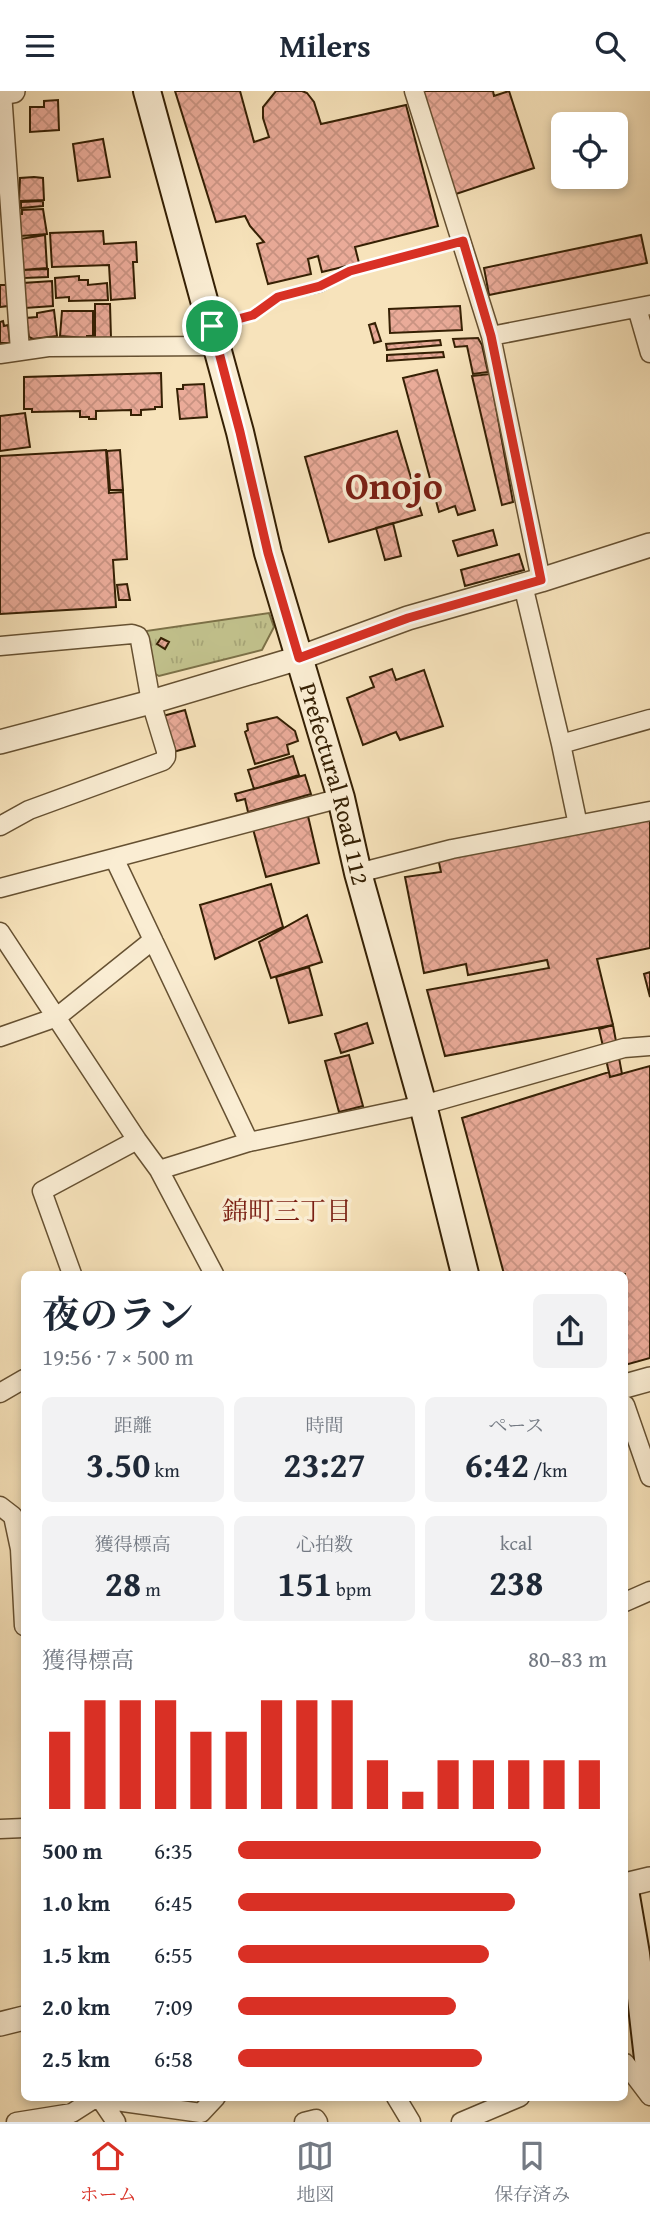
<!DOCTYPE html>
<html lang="ja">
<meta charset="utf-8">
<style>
:root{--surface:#fff;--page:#f2f2f3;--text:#1f2937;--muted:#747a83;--line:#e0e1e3;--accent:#d93025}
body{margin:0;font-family:"Gentium Book Plus","Noto Serif JP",serif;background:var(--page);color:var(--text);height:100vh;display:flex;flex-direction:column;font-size:26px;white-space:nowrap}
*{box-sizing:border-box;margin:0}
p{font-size:23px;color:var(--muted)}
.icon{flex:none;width:38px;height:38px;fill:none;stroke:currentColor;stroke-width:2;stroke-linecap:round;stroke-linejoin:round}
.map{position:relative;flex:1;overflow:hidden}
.details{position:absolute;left:21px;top:1180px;width:607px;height:830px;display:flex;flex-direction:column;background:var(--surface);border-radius:10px;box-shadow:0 4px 10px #0003}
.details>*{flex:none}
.buttons{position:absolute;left:551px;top:21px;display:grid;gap:14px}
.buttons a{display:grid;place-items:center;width:77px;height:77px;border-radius:10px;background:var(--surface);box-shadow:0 4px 10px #0003;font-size:35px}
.pin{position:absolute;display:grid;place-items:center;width:60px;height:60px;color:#fff;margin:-30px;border:4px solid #fff;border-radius:50%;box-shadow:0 2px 7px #0007}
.round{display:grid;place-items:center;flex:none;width:74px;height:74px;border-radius:10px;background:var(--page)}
.head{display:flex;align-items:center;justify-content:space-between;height:119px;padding:0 21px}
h1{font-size:38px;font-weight:700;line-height:52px}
.figures{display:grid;grid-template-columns:repeat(3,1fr);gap:10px;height:119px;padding:7px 21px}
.figures div{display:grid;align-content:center;border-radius:10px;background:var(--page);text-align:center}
.figures b{font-size:35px;font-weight:700}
.figures small{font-size:19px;font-weight:400}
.figures p{font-size:19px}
.chart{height:196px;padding:14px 21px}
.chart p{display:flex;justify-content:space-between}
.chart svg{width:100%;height:126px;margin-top:7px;stroke:var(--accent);stroke-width:6}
ul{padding:0 21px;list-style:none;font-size:23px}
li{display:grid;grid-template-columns:112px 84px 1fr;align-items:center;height:52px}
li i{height:18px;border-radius:9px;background:var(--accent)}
header{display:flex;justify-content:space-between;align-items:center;height:91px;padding:0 21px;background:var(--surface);font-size:32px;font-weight:700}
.menu{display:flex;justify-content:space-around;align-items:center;height:98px;border-top:2px solid var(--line);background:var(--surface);font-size:19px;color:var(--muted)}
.menu a{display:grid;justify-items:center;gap:4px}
.menu .selected{color:var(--accent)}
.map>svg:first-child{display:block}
.grass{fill:url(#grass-tufts);stroke:#7c7148;stroke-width:2}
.building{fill:url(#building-cross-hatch);stroke:#352004;stroke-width:2}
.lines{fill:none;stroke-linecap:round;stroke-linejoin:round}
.service-casing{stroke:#665132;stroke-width:12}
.minor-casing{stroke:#665132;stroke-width:21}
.tertiary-casing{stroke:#665132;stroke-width:26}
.secondary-casing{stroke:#352004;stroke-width:30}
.service{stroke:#faedd3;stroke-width:9}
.minor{stroke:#faedd3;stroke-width:18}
.tertiary{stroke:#faedd3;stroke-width:23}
.secondary{stroke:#faedd3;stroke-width:26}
.route-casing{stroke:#fff;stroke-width:14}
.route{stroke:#d93025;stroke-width:9}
.labels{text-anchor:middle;stroke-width:7;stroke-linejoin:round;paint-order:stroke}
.street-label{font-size:24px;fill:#352004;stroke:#faedd3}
.neighbourhood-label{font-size:26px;fill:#7a1f14;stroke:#faedd3}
.town-label{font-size:38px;font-weight:bold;fill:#7a1f14;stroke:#faedd3}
</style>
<header><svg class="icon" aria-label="menu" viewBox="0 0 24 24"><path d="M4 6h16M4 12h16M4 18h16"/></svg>Milers<svg class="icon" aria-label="search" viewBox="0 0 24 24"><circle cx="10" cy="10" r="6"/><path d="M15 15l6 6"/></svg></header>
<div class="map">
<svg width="650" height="2031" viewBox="0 0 650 2031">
<defs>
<pattern id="grass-tufts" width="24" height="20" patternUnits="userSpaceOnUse" patternTransform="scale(1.75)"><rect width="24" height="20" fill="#c2c28d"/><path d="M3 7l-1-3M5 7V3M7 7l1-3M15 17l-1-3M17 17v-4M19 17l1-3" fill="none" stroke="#a7a678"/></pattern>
<pattern id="building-cross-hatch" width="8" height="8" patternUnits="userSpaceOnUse" patternTransform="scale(1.75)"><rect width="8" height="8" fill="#eaab99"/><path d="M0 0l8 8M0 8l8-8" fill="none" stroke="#c99382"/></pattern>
</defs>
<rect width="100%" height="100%" fill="#f7e3bb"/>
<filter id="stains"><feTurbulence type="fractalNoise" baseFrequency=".00286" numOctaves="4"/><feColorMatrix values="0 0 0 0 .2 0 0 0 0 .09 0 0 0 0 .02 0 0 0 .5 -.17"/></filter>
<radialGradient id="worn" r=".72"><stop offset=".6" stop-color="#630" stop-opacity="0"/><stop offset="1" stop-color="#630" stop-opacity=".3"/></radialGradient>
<path class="grass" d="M269,522L274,536L262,559L159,585L152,581L146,540Z"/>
<path class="building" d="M175,0H240L254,51L269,46L263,27V16L276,0H302L307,2L314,11L321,33L406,14L438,135L355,156L359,172L322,181L318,165L308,168L311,183L268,193L257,153L264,151L250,135L245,125L216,131Z
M418,0H493L494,5L509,0L534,77L453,104Z
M58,9L59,39L30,41V16H44V10Z
M103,48L110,86L78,90L73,53Z
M34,86L43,87L44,109L19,110L20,87Z
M43,110V115L21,117V111Z
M43,118L47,143L21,145L19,123H22V119Z
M103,140L104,153L136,151L137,171H133L135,207L111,209L109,174L52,176L50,142Z
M45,144L47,177L22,179L20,148Z
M641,144L647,172L489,204L484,177Z
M48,178V186L24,187L23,179Z
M79,185V189H88V194L107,192L108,209L69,210V206L56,207L55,187Z
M52,190L53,215L25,217L23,192Z
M0,194H7L8,215L0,216Z
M95,213H110L111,247H95Z
M460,215L462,239L390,242L389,218Z
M54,219L57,245L33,248L29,246L26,227L37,226V222Z
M62,220H93V245H87V247L60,245Z
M3,230L4,235L8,234L10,252H0V231Z
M375,232L381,250L374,252L369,234Z
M478,247L482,254L488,281L473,283L467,255L455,256L453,248Z
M440,249L441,254L387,259L386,253Z
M443,261L444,266L387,270V264Z
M437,279L475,419L458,424L455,415L439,421L403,287Z
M161,282L162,316H155V318L141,319V324H131V319L96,320V328H89V326H80V320L32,321V318H24V286Z
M490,283L513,411L502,414L472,285Z
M204,293L207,326L180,328L177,298H183V294Z
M25,322L30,356L0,360V325Z
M397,340L422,424L329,451L305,366Z
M106,359L109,402L123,401L127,468L113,469L116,516L0,523V365Z
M120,359L123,399H110L107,360Z
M393,432L401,465L385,469L376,437Z
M493,439L497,454L458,465L453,450Z
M519,463L524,479L465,495L461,479Z
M127,493L130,509H119L117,494Z
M161,547L169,551L165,558L157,553Z
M392,578L396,589L424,579L443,635L400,649L396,641L363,654L347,607L374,596L370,586Z
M185,619L195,655L173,661L163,625Z
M277,626L295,640L298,650L287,654L289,663L255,673L245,641L248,639L247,633Z
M293,665L299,684L254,698L248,679Z
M305,684L311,703L248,721L245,708L237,710L235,703Z
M308,725L319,772L266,786L253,738Z
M650,727V857L597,868L613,934L445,965L427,899L549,877L547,869L468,884L466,873L424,882L405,786L441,781L438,767Z
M271,793L283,836L215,868L200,814Z
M307,824L322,871L271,887L259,851Z
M309,876L322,924L289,932L276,886Z
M650,881V906L644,883Z
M367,932L373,952L341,962L335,943Z
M613,934L622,983L610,986L599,938Z
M349,964L363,1015L339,1021L325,970Z
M650,975V1267L625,1274V1183H504L462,1027L609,981L610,986Z"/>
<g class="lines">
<g class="service-casing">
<path id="service" d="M215,234L253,224L278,206L320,196L350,180L463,150"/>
</g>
<g class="minor-casing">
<path id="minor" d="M414,0L491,245L541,489
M2,1L20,260
M637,217L650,262
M491,245L650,214
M0,263L48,256L217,255
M523,494L561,653L578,734
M0,555L132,543L138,545L140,549L151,611L166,660V666L163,670L29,719L0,735
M561,653L650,628
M114,767L249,1051
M358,782L452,758L650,720
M0,797L341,707
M0,841L137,1049L159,1079L214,1183
M0,946L57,926L153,849
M159,1079L249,1051L423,1014L624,957L650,955
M72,1183L42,1100L137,1049
M0,1302L24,1288
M625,1314L650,1386
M0,1415L13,1425L20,1458L24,1535
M625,1511L650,1500
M0,1738L24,1737
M625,1972L650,2005
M99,2006L116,2031
M101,2006L123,2011L201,2022L216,2006
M396,2006L411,2031
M16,2031L72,2022L97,2006
M304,2031L316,2028L318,2031
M461,2031L520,2006"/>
</g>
<g class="tertiary-casing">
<path id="tertiary" d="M0,2L13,0
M0,651L151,611L299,567L408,527L541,489L650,454
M625,1295L650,1288
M625,1794L650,1788
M0,1933L24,1927"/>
</g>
<g class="secondary-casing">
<g id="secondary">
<path id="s1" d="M147,0L240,341L268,462L341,707L358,782L423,1014L465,1183"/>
<path d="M625,1799L636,1863L650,1985"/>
</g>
</g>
<use href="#service" class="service"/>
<use href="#minor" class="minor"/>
<use href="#tertiary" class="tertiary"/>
<use href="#secondary" class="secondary"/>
</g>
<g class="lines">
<g class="route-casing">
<path id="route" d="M463,150L491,245L541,489L408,527L299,567L268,462L240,341L212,235L253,224L278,206L320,195L350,180Z"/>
</g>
<use href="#route" class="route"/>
</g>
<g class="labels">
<g class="street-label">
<text dy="8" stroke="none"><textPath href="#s1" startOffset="718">Prefectural Road 112</textPath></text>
</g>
<g class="neighbourhood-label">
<text x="287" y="1129">錦町三丁目</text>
</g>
<g class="town-label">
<text x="394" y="408">Onojo</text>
</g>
</g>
<rect width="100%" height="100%" filter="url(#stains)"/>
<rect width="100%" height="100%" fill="url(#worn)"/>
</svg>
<div class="buttons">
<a><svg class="icon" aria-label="locate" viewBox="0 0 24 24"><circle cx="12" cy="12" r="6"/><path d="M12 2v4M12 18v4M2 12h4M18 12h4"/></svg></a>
</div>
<div class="pin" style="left:212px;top:235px;background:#1e9e55"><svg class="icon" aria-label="arrive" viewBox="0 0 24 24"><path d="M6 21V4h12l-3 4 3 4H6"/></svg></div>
<section class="details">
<div class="head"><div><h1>夜のラン</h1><p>19:56 · 7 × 500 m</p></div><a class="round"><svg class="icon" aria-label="share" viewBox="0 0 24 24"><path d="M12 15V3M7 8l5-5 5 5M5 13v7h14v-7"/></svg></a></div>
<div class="figures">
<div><p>距離</p><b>3.50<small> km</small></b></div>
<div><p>時間</p><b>23:27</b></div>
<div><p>ペース</p><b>6:42<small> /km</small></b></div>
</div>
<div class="figures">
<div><p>獲得標高</p><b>28<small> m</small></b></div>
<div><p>心拍数</p><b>151<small> bpm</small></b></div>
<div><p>kcal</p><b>238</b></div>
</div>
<div class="chart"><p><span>獲得標高</span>80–83 m</p>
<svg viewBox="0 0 160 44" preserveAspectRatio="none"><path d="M5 44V17M15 44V6M25 44V6M35 44V6M45 44V17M55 44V17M65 44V6M75 44V6M85 44V6M95 44V27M105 44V38M115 44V27M125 44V27M135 44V27M145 44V27M155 44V27"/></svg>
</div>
<ul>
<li><b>500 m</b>6:35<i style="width:82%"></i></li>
<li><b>1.0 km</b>6:45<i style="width:75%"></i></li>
<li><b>1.5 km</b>6:55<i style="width:68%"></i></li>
<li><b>2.0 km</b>7:09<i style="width:59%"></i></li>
<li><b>2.5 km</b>6:58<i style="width:66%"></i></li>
</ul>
</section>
</div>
<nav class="menu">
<a class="selected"><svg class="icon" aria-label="home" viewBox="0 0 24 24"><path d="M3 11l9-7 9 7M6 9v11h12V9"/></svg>ホーム</a>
<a><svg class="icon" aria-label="map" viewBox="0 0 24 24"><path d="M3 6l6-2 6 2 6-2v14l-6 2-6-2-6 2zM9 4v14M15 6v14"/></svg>地図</a>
<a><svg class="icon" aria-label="saved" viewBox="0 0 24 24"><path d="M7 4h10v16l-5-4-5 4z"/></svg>保存済み</a>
</nav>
